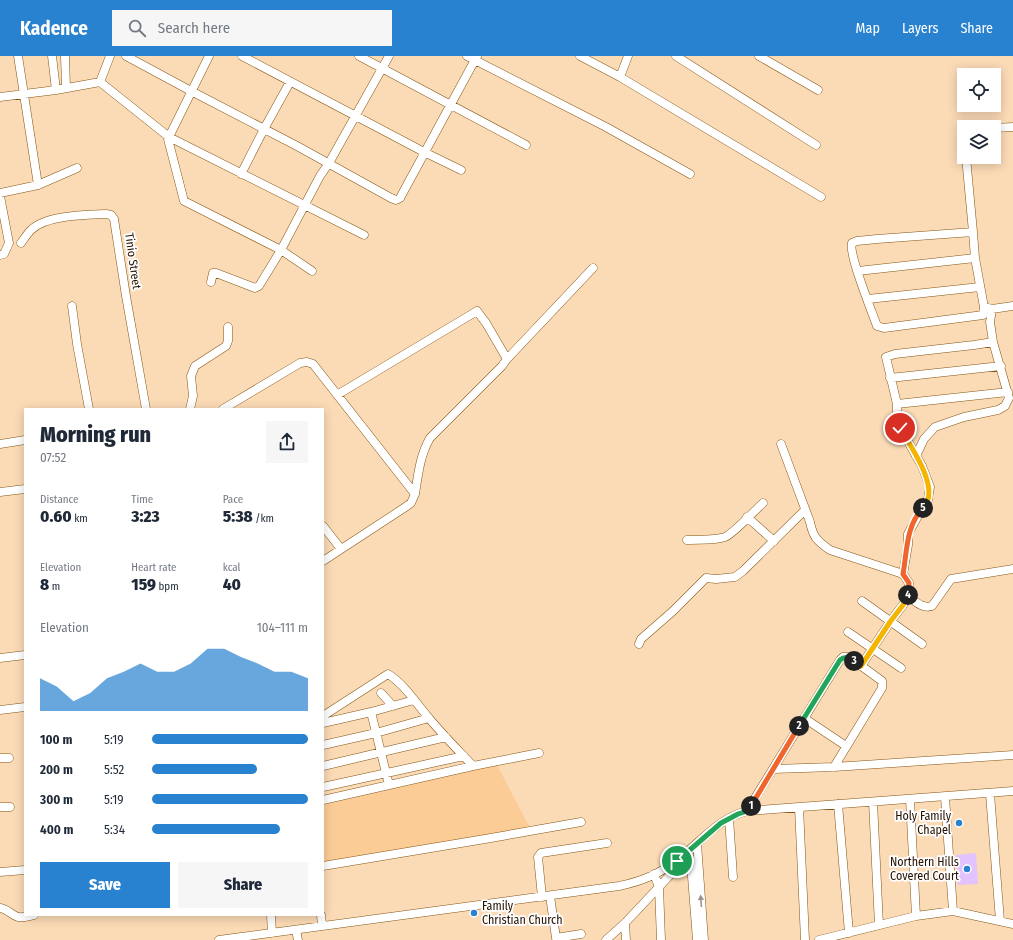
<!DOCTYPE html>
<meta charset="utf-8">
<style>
:root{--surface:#fff;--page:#f6f6f7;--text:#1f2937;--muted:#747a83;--accent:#2882cf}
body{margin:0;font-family:"Fira Sans Condensed",sans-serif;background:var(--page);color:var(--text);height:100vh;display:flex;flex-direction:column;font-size:15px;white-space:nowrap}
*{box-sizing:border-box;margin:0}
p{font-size:13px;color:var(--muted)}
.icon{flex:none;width:22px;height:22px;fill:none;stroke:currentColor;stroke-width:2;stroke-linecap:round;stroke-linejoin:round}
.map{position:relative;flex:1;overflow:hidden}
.side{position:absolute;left:24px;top:352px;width:300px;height:508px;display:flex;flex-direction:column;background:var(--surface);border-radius:0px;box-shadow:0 2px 10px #0003}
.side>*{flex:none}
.fabs{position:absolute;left:957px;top:12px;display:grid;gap:8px}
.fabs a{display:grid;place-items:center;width:44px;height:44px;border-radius:0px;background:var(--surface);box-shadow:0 2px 10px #0003;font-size:20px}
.pin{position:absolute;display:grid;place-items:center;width:34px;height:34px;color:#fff;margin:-17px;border:2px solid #fff;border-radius:50%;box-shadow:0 1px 4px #0007}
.km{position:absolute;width:20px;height:20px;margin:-10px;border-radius:50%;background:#222;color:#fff;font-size:11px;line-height:20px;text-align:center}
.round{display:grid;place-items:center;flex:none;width:42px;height:42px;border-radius:0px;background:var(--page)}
.summary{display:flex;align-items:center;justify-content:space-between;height:68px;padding:0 16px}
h1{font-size:22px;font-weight:800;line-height:30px}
.stats{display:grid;grid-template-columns:repeat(3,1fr);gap:6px;height:68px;padding:4px 16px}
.stats div{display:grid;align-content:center}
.stats b{font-size:17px;font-weight:800}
.stats small{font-size:11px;font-weight:400}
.stats p{font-size:11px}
.chart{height:112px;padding:8px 16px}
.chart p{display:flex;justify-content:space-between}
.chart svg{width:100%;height:72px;margin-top:4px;fill:var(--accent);opacity:.7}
.button{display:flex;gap:8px;margin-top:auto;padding:8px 16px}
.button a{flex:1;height:46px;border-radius:0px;background:var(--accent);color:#fff;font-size:16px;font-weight:800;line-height:46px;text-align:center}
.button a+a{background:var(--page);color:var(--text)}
ul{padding:0 16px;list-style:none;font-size:13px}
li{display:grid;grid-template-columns:64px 48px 1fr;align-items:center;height:30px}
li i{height:10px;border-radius:5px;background:var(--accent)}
header{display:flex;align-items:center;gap:24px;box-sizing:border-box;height:56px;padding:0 20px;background:var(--accent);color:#fff}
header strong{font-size:19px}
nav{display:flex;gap:22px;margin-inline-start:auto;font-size:14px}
.search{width:280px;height:36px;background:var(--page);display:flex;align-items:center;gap:10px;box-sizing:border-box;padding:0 14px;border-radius:0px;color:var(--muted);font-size:15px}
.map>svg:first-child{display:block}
.built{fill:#fccc97}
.green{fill:#e2c3fd}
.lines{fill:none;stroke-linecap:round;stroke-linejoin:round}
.minor-casing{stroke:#855613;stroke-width:9}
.minor{stroke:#fff;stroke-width:8}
.oneway{fill:#9c948c}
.split-1-casing{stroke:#fff;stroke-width:8}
.split-2-casing{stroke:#fff;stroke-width:8}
.split-3-casing{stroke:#fff;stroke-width:8}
.split-4-casing{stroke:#fff;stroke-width:8}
.split-5-casing{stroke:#fff;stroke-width:8}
.split-6-casing{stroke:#fff;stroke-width:8}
.split-1{stroke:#22a559;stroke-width:5}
.split-2{stroke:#f0652b;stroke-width:5}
.split-3{stroke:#22a559;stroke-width:5}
.split-4{stroke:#f5b400;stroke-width:5}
.split-5{stroke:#f0652b;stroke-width:5}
.split-6{stroke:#f5b400;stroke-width:5}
.poi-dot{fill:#2882cf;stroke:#fff;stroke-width:1.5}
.labels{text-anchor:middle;stroke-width:3.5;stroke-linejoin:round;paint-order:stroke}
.street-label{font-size:12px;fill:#241100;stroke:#fff}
.poi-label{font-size:12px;fill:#241100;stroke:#fff;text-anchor:end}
</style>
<header>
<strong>Kadence</strong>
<div class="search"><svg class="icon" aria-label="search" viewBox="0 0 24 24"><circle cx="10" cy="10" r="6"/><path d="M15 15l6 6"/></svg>Search here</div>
<nav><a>Map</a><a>Layers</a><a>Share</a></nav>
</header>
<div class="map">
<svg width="1013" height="884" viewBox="0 0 1013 884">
<rect width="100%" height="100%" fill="#fbdab6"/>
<path class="built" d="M497,709L530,772L323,806V749Z"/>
<path class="green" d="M976,797L978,828L958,829L956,799Z"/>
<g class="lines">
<g class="minor-casing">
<path id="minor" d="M18,0L38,129
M52,0L56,34
M65,0L66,32
M126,0L191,35L297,90L391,142L396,144L400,142L477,0
M209,0L168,83L184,145L281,194L312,215
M242,0L424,96L461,114
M359,0L526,89
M467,0L606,71L690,118
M580,0L620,21L821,141
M676,0L816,89
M759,0L818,34
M620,21L628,0
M100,26L169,81L364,179
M100,26L110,0
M0,41L56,34L100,26
M994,72L1013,71
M966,101L973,176
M241,118L264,73L290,26
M0,137L38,129L77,112
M0,140L9,187L4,198L0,199
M973,176L975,202L984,251L983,259L884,272L877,270C872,256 848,197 852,187L857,185L877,183Z
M21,187C24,183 27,178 31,174C46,159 86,159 106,158L111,159L114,163L126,240L146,353
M858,215L975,202
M211,226L213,217H216L255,232L259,230L281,194L320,120L329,107L389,0
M868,243L980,231
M72,250L77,288L89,353
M988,252L992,253L1013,250
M992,253L990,266L993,286
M507,303L593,212
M890,322L1001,310
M337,339L477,255L486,267L507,303L502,310L430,382C420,399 418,419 415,438
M897,348L1008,336
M190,353L193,340L191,320L195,310L226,290L228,285V271
M223,353L300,307L307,306L313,308L415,438L411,447L404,452L323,505
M0,388L25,384
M781,388L810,466C813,481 817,485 830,494L903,518
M0,436L25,433
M747,461L774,485
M323,470L341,493
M687,484C698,483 713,485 725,481C733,478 754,455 763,447
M908,540C915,545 922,553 932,550L951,523L1013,513
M862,545L922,588
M848,576L901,612
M639,588L641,583L673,555L706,522L716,523L735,521L743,515L805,454
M0,602L25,599
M861,610L890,566L903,549L908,540L909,527L903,518L908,489V478L920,456L927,449L930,431L922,410L897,366V348L886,301L895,298L974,289L993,286L1009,342L1005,350L998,354L964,361L935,371L924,383L916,400
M381,637L393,650
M0,654L25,651
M371,656L389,729
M323,660L388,618C404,628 416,647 428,661C442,678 458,694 473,710
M804,662L846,690
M323,667L371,656L414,644
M323,689L376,677L429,662
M0,702H9
M323,710L446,681
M773,713L834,711L1013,699
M323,731L464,700
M990,738L1000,865
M945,741L953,855
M910,743L916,860
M323,744L473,710L539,697
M873,746L879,869
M838,748L849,877
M0,751H10
M799,751L805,884
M747,755L840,604L843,601H849L882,625V632L834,711
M729,762L733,821
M697,788L704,884
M688,795L691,808L697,884
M323,810L485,783L581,766
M0,816L25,814
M654,818L659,831L661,884
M550,840L556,882L581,878
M542,841L538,801L541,797L607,787
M0,852C8,853 11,859 18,861C23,862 29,860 34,859
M271,859L272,877
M321,859L322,870
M625,867L626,884
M296,874L298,884
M219,884L619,830C639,826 660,818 677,804C700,787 718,762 747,755L1013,735
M606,884L625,867L673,816L677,805
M819,884L916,860L953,855L1013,868"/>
</g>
<use href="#minor" class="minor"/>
</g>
<defs><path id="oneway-solid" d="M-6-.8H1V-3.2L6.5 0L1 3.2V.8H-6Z"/></defs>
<use class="oneway" href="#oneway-solid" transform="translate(701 845) rotate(-94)"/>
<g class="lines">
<g class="split-1-casing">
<path id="split-1" d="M677,805L721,767L738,758L747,755L751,750"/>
</g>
<g class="split-2-casing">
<path id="split-2" d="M751,750L799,670"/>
</g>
<g class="split-3-casing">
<path id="split-3" d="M799,670L840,604C845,600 849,601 854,605"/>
</g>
<g class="split-4-casing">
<path id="split-4" d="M854,605L861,610L890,566L903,549L908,539"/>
</g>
<g class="split-5-casing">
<path id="split-5" d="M908,539L909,527L903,518C907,496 906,469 923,452"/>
</g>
<g class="split-6-casing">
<path id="split-6" d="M900,372C910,390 942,433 923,452"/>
</g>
<use href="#split-1" class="split-1"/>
<use href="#split-2" class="split-2"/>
<use href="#split-3" class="split-3"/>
<use href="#split-4" class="split-4"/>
<use href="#split-5" class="split-5"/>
<use href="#split-6" class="split-6"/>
</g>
<g class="poi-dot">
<circle cx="959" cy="767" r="4"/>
<circle cx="967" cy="813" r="4"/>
<circle cx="474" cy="857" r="4"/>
</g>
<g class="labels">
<g class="street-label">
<text transform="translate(133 205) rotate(82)" y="4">Tinio Street</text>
</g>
<g class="poi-label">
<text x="951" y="764">Holy Family<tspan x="951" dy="14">Chapel</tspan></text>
<text x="959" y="810">Northern Hills<tspan x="959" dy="14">Covered Court</tspan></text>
<text x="482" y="854" text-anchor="start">Family<tspan x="482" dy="14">Christian Church</tspan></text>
</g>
</g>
</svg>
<div class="fabs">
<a><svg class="icon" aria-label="locate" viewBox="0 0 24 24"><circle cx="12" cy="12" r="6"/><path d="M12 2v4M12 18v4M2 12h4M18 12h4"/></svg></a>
<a><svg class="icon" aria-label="layers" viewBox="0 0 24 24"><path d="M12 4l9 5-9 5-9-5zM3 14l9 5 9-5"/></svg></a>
</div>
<div class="pin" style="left:677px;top:805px;background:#1e9e55"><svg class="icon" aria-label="arrive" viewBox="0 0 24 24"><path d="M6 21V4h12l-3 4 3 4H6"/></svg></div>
<div class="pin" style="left:900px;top:372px;background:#d93025"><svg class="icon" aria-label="check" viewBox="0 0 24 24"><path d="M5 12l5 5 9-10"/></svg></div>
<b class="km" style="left:751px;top:750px">1</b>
<b class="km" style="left:799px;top:670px">2</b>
<b class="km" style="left:854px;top:605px">3</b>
<b class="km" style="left:908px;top:539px">4</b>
<b class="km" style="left:923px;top:452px">5</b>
<section class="side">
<div class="summary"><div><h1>Morning run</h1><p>07:52</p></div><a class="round"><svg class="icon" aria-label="share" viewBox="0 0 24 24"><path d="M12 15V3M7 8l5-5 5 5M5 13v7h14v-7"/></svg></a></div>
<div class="stats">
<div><p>Distance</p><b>0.60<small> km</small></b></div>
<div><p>Time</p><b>3:23</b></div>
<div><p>Pace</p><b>5:38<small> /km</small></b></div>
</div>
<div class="stats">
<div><p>Elevation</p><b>8<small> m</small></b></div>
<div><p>Heart rate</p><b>159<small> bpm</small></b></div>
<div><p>kcal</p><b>40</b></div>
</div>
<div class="chart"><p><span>Elevation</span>104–111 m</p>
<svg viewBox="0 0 160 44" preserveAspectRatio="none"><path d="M0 44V24L10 29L20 38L30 33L40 24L50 20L60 15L70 20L80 20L90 15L100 6L110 6L120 11L130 15L140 20L150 20L160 24V44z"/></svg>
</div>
<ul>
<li><b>100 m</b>5:19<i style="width:100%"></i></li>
<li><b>200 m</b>5:52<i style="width:67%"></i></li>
<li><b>300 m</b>5:19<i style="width:100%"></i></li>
<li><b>400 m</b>5:34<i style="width:82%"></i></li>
</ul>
<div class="button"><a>Save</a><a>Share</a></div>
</section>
</div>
